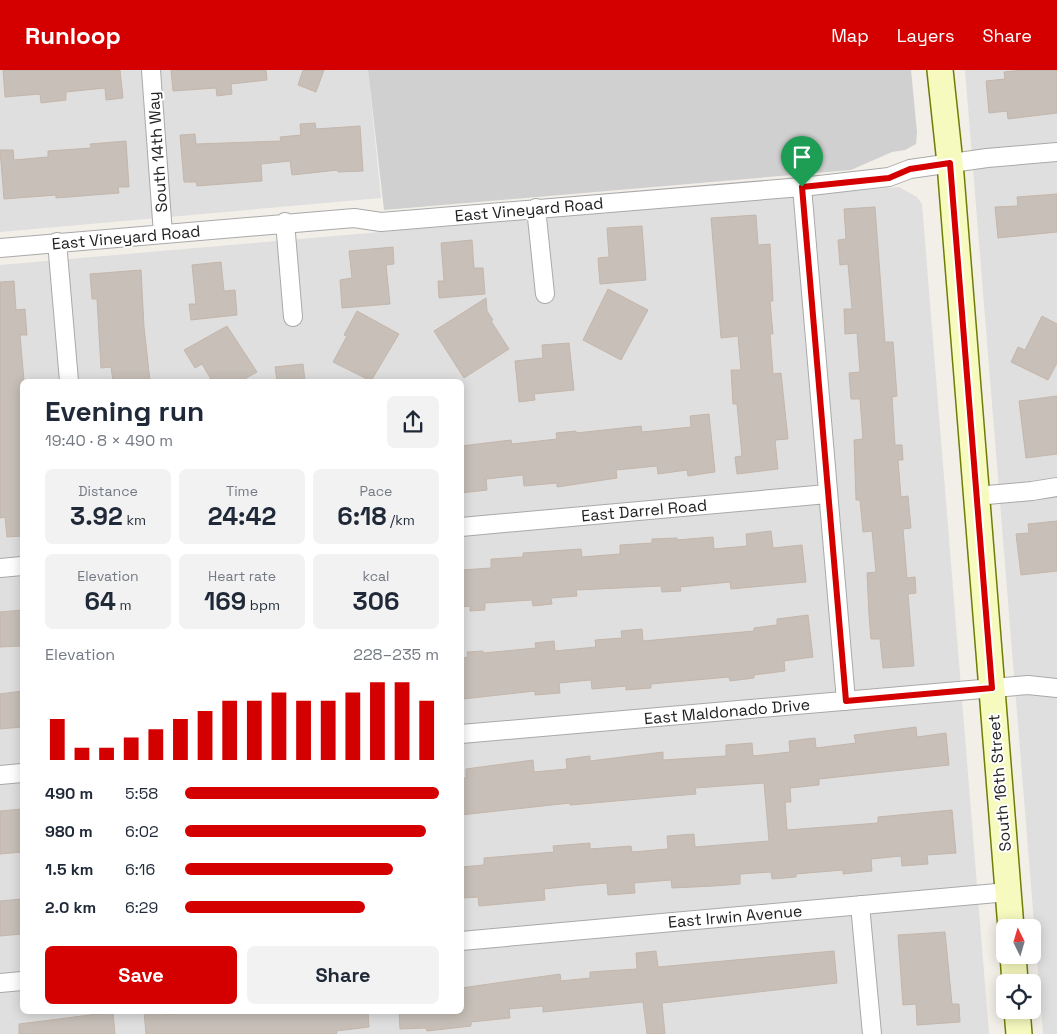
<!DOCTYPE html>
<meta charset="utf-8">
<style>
:root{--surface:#fff;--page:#f2f2f3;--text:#1f2937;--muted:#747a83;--accent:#d40000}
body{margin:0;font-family:"Space Grotesk",sans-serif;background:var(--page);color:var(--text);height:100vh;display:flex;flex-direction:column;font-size:19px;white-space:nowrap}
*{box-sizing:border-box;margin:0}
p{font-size:16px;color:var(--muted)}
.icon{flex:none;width:28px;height:28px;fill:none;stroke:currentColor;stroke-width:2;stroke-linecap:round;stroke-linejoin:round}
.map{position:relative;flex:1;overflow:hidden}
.side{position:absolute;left:20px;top:309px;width:444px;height:635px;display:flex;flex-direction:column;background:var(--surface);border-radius:8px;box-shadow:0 2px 12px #0003}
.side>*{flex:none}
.needle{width:32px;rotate:355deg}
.fabs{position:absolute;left:996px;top:849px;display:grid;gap:10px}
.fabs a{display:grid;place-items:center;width:45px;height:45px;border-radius:8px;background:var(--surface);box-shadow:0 2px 12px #0003;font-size:25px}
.pin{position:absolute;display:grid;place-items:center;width:42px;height:42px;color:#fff;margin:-51px -21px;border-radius:50% 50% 50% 0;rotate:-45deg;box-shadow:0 0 5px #0007}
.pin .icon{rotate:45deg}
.round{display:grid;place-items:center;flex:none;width:52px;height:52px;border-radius:8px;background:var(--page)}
.overview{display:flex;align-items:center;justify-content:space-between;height:85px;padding:0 25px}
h1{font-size:28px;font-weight:600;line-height:38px}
.stats{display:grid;grid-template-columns:repeat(3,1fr);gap:8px;height:85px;padding:5px 25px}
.stats div{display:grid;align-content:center;border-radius:8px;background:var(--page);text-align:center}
.stats b{font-size:25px;font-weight:600}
.stats small{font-size:14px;font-weight:400}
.stats p{font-size:14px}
.chart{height:140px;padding:10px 25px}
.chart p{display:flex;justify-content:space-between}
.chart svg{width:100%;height:90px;margin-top:5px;stroke:var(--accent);stroke-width:6}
.cta{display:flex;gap:10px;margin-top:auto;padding:10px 25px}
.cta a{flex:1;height:58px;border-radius:8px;background:var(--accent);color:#fff;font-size:20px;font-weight:600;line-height:58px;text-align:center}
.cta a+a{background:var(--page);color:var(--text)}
ul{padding:0 25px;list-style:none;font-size:16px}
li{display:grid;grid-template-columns:80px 60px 1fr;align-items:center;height:38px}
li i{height:12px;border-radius:6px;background:var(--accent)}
header{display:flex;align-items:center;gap:30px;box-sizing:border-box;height:70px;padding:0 25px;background:var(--accent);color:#fff}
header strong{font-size:24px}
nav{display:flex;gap:28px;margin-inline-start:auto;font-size:18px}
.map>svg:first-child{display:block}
.residential{fill:#e0dfdf;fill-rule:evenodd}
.religious{fill:#d0d0d0}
.building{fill:#c7bfb8;stroke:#c4b6ab}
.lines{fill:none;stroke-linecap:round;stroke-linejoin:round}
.street-casing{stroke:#a9a9a9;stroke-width:20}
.secondary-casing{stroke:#707d05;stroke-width:28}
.street{stroke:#fff;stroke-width:18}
.secondary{stroke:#f7fabf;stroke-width:25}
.route-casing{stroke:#fff;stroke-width:10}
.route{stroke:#d40000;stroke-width:6}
.labels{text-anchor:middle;stroke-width:4;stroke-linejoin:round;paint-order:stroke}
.street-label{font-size:16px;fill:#222;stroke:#fff}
</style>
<header>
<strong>Runloop</strong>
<nav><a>Map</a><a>Layers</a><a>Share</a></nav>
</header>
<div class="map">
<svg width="1057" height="964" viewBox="0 0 1057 964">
<rect width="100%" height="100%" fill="#f2efe9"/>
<path class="residential" d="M0,0H368L381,128L0,162Z
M965,0H1057V964H1043Z
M899,117L917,127L922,134L989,964H0V195ZM22,311H461V941H22Z"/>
<path class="religious" d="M368,0H911L917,62L916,74L905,80L892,82L851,100L384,140Z"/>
<path class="building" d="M3,0H120L123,28L106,30L105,18L66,22V30L41,33L40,24L5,27Z
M171,0H266L267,10L231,14L232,24L217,26L216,18L173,21Z
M303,0H324L316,22L298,15Z
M1023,0H1057V43L1008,49L1007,41L989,43L986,11L1005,9L1004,2Z
M315,53L316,59L360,56L363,101L338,102V100L292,105L290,91L261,94L262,111L197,116L196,112H184L180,65L195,64L196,74L281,71L280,67L301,65L300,54Z
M126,71L129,117H118L119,123L56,128V125L4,129L0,80H13L14,90L48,87V81L91,78L90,74Z
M1057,124V162L998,168L995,137L1018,136L1017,127Z
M875,137L885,272H893L897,326L892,327L895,375H902L903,390H898L901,427L908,426L911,458L903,459L907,508L915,507L916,523L908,524L914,596L883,598L880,569H871L869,545L867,503L876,502L872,461L863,462L860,430H856L854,370L863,369L860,329H851L849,303L860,302L857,263L845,264L844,239H852L848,194L840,195L838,170L846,169L844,139Z
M756,145L758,175L770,174L773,231H770L773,264H770L773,304L781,303L788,369L775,370L778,399L737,404L735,387L742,386L737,334H733L731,300H741L738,266L721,268L711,148Z
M642,156L646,210L600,214L598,188L609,187L607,158Z
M472,170L474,198H483L485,224L439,228L438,211H444L441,173Z
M393,177L394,194L386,195L390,234L342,238L340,210L352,208L349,181Z
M221,192L224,221L235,220L237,245L191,250L189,234H196L192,195Z
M141,200L144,257L150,311H113L111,297L101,298L97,229H92L90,204Z
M14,211L16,240L25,239L27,265H20L24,311L22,466L7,467L5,447L0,448V212Z
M608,219L648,240L621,290L583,270Z
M486,228L487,241L493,250L491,251L509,279L464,308L434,261Z
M357,241L399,264L371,311L333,292L347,266L344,265Z
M1042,246L1057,254V293L1048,310L1011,292L1018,277L1025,280Z
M227,256L257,302L241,311H212L202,294L195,298L184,280Z
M569,273L574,320L534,324L535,330L519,332L515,291L543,288L542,275Z
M303,294L305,311H277L275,297Z
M1057,326V384L1026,388L1019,331Z
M709,344L715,402L688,406L687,400L658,404L657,396L616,400L617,408L557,417V413L524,416L523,405L486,409L487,420L461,423V376L511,370L512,374L557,369L556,363L576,361V363L641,356L642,362L691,357L690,346Z
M1057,451V501L1021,505L1016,464L1029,463L1028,454Z
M771,461L773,478L802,475L806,512L731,519L730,512L680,517L681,521L662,522L661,516L576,520L577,526L551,528L552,534L533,536L532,530L485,533V540L470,541V536L461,537V500L491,498V489L523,487V483L581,479L582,487L620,484V475L652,473V469L677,468V470L713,467L714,479L747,476L746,464Z
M22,540V576L0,577V542Z
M808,545L813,587L784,591L785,601L754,605V608L730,611L729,607L651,614V618L626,620V616L592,619L591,610L559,613L560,623L535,625V621L463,629L461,588L468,587L467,582L483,581V583L536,578L535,573L554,571L555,581L596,577L595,570L622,568L621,561L642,559L643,571L754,561V558L777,555V549Z
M22,621V657L0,659V624Z
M916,657L917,667L946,663L949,695L819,709V715L790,718L791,732H785L787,760L878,753V747L952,740L956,783L927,785L928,794L902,796L901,786L871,789L872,801L843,804V800L796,804V807L772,809L771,802L740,804V814L714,816L672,818L671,810L634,813L635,823L608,825L607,813L573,816L544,819L545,830L479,836L478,827L461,828V797L484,795V788L554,782L553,776L590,773V779L631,776L632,782L668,779L667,766L694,764L695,777L769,771L764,713L695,718L696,724L570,735V733L461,745V708H466V699L533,690L534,702L567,699L566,689L590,686V691L663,682V690L726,686V675L752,673L753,686L790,682L789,671L815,668L816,678L856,673L854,665Z
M22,739V782L0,784V741Z
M22,829V864L0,866V831Z
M945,862L952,934H959L960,952L917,955L916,934L903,935L898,865Z
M656,881L658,897L834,881L837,913L662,933L665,964H647L643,932L543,942V936L509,939L510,948L471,952V956L427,961L426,958L400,959L399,941H461V918L560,904L561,911L590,908V902L637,899L636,883Z
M144,941H164V945L194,941H368L369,957L336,961L337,964H146Z
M113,942L115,964H19V954Z"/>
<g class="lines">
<g class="street-casing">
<path id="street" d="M151,0L163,164
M802,117L846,631
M536,138L545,224
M285,152L293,247
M57,172L69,311
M0,178L354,148L381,152L802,117L889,107L910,99L987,88L1057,82
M976,426L1032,421L1057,417
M461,457L827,424
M0,498L22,496
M461,664L1028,615L1057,618
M0,705L22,703
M860,835L872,964
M461,871L1008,822
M0,913L22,911"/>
</g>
<g class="secondary-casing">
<path id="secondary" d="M940,0L950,93L1011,858
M1013,885L1015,912
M1017,940L1019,964"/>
</g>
<use href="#street" class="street"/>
<use href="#secondary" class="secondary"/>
</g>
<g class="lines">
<g class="route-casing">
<path id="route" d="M950,93L992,618L846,631L802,117L889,108L910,99Z"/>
</g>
<use href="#route" class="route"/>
</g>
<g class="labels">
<g class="street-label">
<text transform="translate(157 82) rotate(-94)" y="6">South 14th Way</text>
<text transform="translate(529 139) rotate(-5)" y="6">East Vineyard Road</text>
<text transform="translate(126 167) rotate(-5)" y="6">East Vineyard Road</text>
<text transform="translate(644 440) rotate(-5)" y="6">East Darrel Road</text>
<text transform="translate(727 641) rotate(-5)" y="6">East Maldonado Drive</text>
<text transform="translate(999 713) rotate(-95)" y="6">South 16th Street</text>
<text transform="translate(735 846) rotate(-5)" y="6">East Irwin Avenue</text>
</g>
</g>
</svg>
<div class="fabs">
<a><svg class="needle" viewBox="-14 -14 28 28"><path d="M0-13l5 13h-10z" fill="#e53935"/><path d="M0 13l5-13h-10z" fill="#747a83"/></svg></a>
<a><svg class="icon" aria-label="locate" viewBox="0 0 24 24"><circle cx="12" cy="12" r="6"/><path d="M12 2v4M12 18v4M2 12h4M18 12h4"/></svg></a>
</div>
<div class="pin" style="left:802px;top:117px;background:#1e9e55"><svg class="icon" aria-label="arrive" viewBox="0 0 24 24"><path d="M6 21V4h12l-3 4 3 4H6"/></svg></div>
<section class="side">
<div class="overview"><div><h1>Evening run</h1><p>19:40 · 8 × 490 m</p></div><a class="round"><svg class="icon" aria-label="share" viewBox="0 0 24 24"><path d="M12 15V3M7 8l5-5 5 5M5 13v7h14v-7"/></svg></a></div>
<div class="stats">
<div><p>Distance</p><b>3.92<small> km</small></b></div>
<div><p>Time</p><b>24:42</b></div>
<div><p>Pace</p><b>6:18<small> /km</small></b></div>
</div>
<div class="stats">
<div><p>Elevation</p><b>64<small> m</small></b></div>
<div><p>Heart rate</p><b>169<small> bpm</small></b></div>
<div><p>kcal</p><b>306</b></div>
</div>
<div class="chart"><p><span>Elevation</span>228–235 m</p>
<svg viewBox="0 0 160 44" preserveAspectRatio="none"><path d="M5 44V24M15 44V38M25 44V38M35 44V33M45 44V29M55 44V24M65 44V20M75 44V15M85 44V15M95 44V11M105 44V15M115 44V15M125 44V11M135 44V6M145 44V6M155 44V15"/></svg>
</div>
<ul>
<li><b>490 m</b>5:58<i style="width:100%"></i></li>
<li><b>980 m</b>6:02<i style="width:95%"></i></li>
<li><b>1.5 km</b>6:16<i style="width:82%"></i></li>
<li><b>2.0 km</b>6:29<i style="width:71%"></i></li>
</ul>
<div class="cta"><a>Save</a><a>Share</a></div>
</section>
</div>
